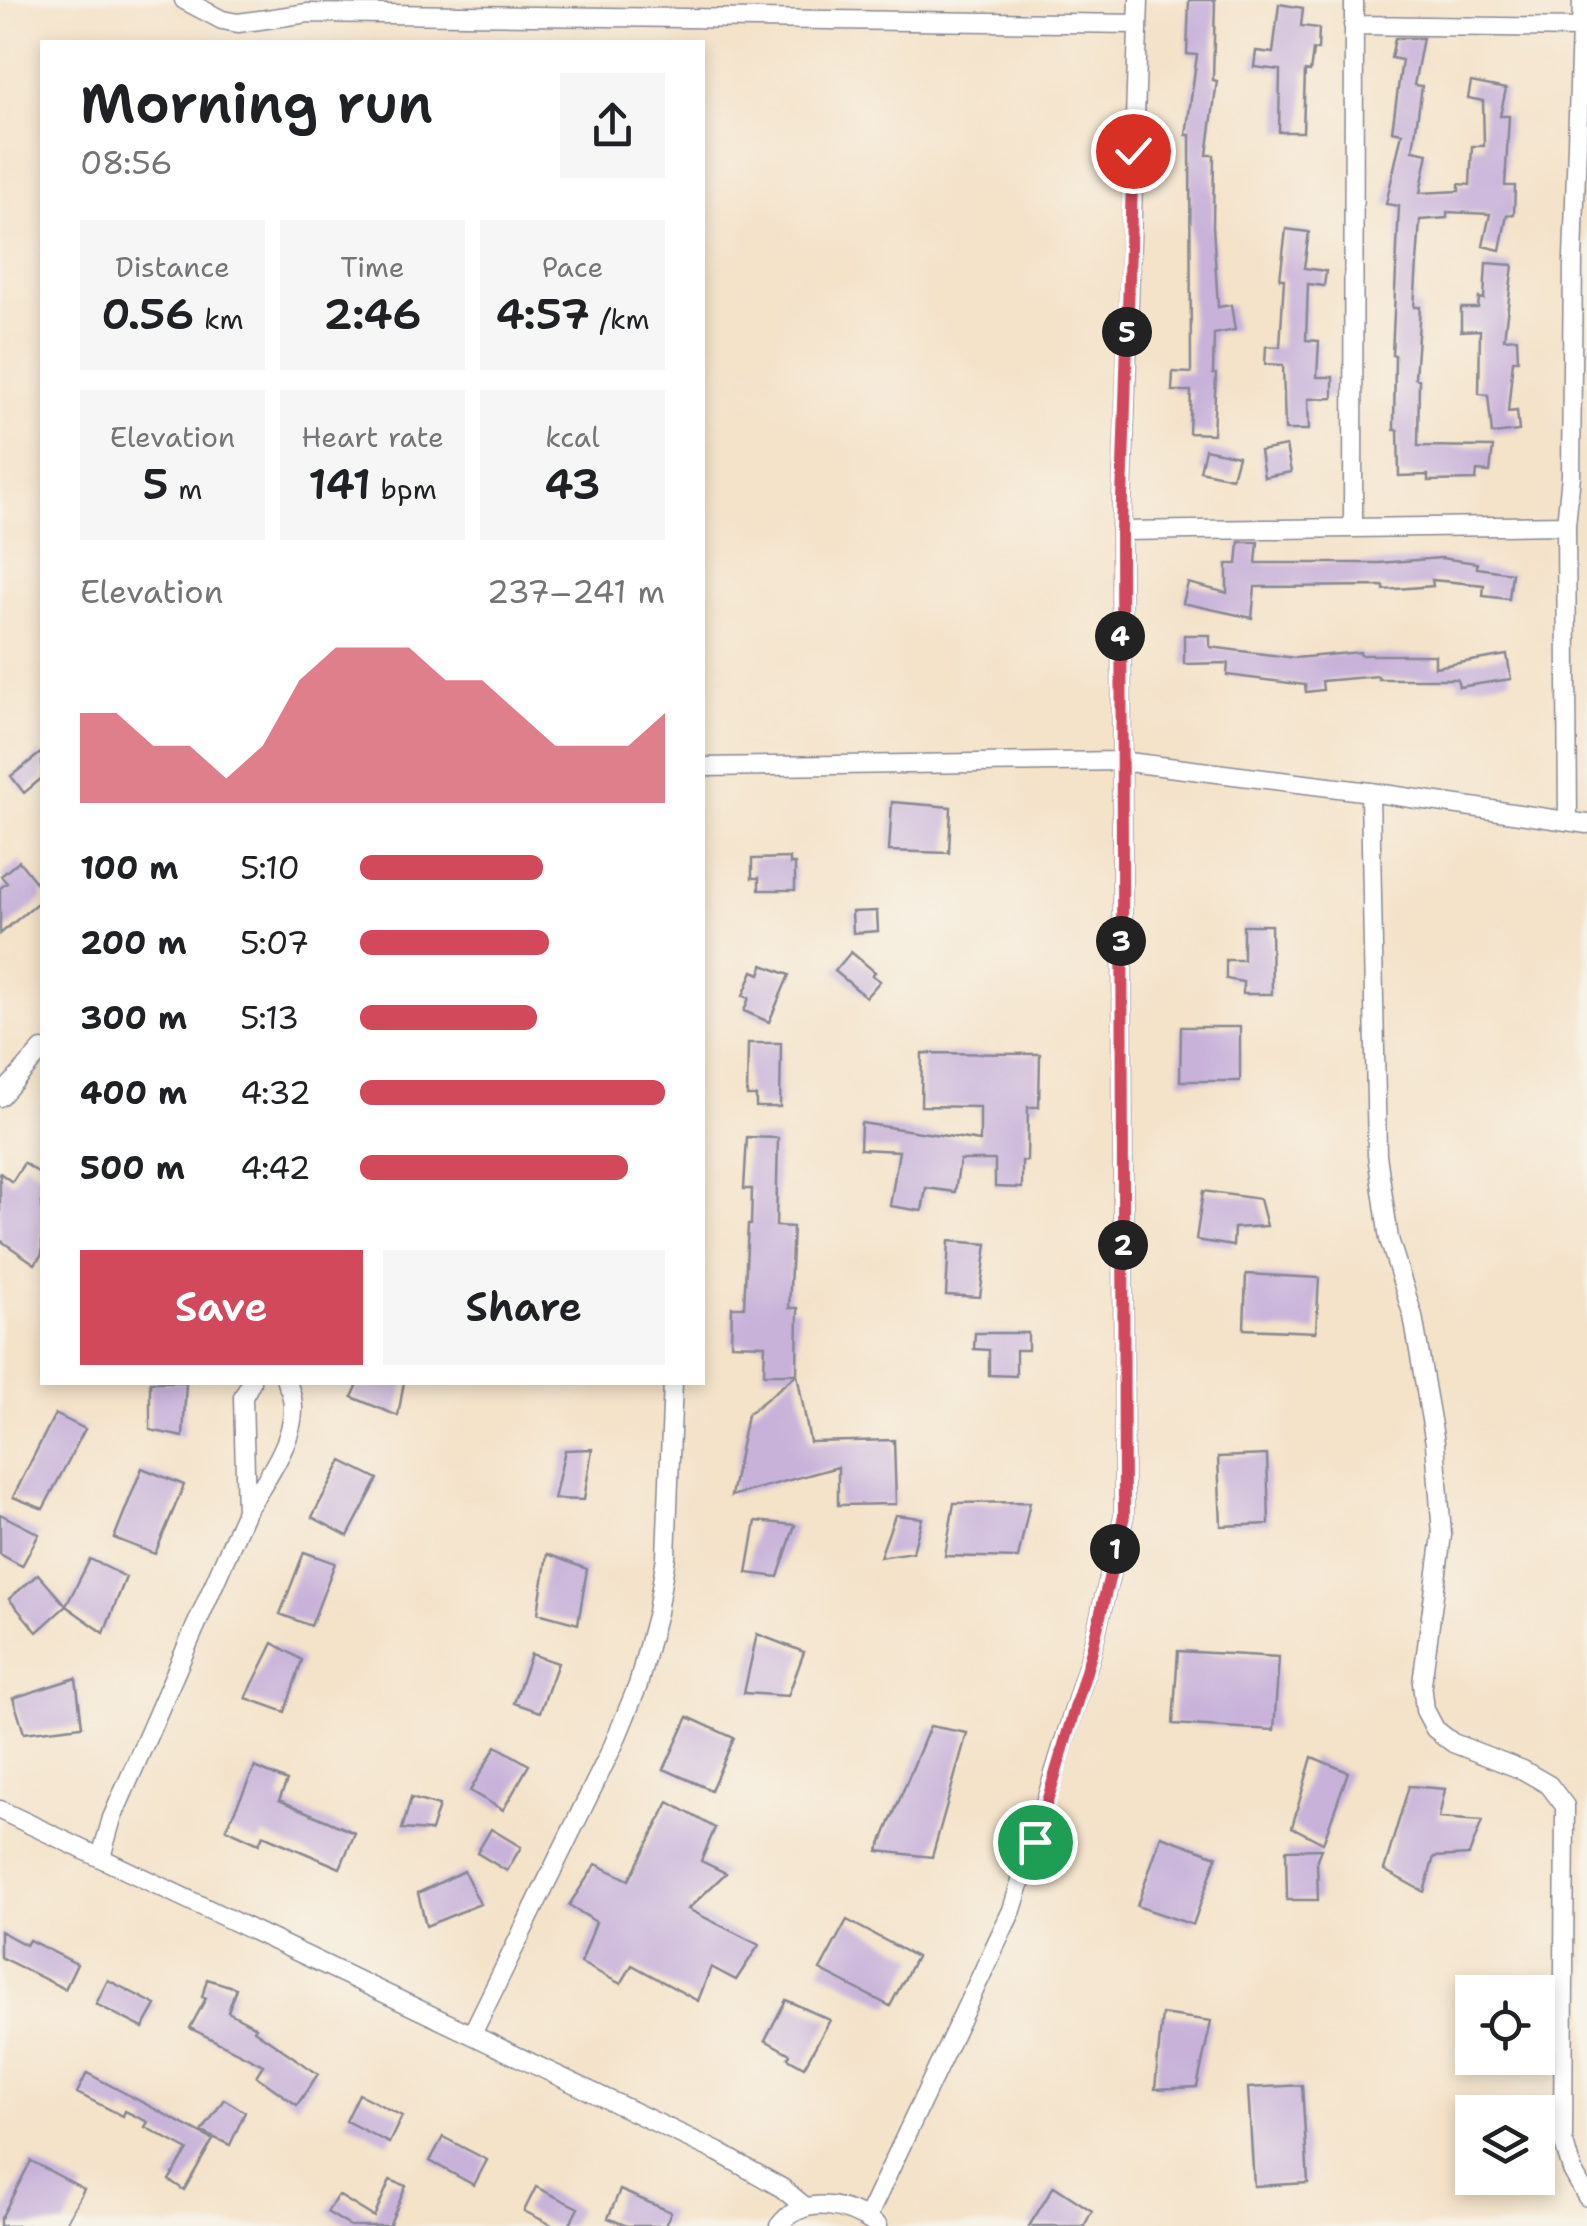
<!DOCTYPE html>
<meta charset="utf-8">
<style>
:root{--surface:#fff;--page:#f6f6f6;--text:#202124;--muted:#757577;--accent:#d1495b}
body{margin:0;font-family:"Shantell Sans",sans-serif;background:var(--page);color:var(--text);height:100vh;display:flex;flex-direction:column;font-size:38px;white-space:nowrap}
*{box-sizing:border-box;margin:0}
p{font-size:32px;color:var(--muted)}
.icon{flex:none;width:55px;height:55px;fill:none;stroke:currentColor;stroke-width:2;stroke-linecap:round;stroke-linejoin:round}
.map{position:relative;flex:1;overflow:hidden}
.panel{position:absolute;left:40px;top:40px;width:665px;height:1345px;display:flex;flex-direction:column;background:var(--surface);border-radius:0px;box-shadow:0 5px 15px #0003}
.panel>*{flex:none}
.fabs{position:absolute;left:1455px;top:1975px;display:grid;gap:20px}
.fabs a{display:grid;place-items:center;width:100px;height:100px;border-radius:0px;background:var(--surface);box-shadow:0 5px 15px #0003;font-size:50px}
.pin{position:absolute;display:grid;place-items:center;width:85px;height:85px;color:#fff;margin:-42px;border:5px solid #fff;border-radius:50%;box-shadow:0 2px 10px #0007}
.km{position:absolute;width:50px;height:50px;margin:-25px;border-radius:50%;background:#222;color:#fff;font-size:28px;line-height:50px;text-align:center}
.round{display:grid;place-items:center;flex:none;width:105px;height:105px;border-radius:0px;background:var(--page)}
.overview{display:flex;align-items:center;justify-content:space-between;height:170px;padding:0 40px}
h1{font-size:55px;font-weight:600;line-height:75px}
.metrics{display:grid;grid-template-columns:repeat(3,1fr);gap:15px;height:170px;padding:10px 40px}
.metrics div{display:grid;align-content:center;border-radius:0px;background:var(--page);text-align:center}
.metrics b{font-size:42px;font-weight:600}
.metrics small{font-size:28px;font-weight:400}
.metrics p{font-size:28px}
.chart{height:280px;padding:20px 40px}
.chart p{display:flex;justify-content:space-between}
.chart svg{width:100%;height:180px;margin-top:10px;fill:var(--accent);opacity:.7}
.button{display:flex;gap:20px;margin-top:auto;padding:20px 40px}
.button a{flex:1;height:115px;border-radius:0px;background:var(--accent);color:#fff;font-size:40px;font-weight:600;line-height:115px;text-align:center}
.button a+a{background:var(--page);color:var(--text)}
ul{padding:0 40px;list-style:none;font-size:32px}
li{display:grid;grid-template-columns:160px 120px 1fr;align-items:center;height:75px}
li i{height:25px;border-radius:12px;background:var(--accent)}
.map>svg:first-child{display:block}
.building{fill:#c8b2da}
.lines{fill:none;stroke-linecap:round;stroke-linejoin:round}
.minor-casing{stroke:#888894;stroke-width:21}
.minor{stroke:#fff;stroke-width:18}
.route-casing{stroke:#fff;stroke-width:20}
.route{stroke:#d1495b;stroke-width:12}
</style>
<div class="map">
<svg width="1587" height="2226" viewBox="0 0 1587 2226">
<rect width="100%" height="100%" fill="#f7f3e8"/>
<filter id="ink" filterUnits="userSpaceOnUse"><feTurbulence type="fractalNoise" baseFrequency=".01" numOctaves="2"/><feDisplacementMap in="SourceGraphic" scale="20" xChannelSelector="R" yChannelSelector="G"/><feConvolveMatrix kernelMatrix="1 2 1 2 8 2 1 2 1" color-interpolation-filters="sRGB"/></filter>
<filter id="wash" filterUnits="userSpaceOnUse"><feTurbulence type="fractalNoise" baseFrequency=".0048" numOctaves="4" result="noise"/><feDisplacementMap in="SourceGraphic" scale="40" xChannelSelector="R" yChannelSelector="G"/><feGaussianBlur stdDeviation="2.25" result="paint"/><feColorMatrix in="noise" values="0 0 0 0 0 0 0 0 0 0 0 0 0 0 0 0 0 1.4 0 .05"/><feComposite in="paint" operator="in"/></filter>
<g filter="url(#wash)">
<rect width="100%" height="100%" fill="#f4e2c9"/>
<g id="blocks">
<path class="building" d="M1189,0H1215L1213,80L1217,81L1207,155H1214L1213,226L1218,307L1231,305L1235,330L1214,334L1213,374H1216L1213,434L1189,433L1191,391H1172L1173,372L1191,373L1190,135H1186L1197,55L1187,54Z
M1279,4L1303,8L1301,26L1319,28L1318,50H1313L1310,72L1305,71L1303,132H1279L1280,70L1254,67L1256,51L1273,53Z
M1395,38H1423L1414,85L1422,86L1413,150L1428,153L1420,193L1459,191V184L1470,185L1472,146H1484L1483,101L1468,98L1471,82L1506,89L1500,116H1509L1505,186H1515L1514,215H1507L1500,250L1483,246L1490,214L1447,212V218L1420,220L1414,307H1420L1415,378L1419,379L1418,446L1493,447L1490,472L1477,471L1476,480L1428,481V475L1399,476L1398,430H1394L1395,355H1392L1399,206L1386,204L1402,133L1392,131L1402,60L1391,58Z
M1286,229L1309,232L1304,268L1326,271L1324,286L1308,284L1306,340L1319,341L1317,377H1333V398L1308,399L1309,430H1285L1283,365L1265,364L1266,346L1280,347L1284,279H1280Z
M1486,263L1513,265L1504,339L1517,338L1518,360H1513L1508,412L1517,411L1519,431L1492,434L1488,395L1479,394L1480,330L1461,331V308H1478L1479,298L1484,299Z
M1286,446L1291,472L1264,477L1260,451Z
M1205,449L1238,456L1232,478L1200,471Z
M1239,542H1258L1256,563H1379L1441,558L1477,563V568L1512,573L1509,599L1483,596L1484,585L1432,580L1433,586L1384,590V586L1255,587L1252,618L1183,603L1188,583L1227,593V564H1237Z
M1184,635H1210V647L1295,658L1360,652V655H1435V667L1507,655L1511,679L1459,687L1457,679H1378V676L1322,681L1323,690L1306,692L1305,685L1227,675L1228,663L1184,664Z
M42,752V778L24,793L11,776Z
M892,802L951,807L949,853L889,851Z
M790,858V864H795V890H759V878H752V859Z
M19,861L42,890V899L0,934V888L7,883L1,876Z
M877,911L878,931L853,933L852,912Z
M1243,925H1271L1272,994H1243V982L1226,979V960H1243Z
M851,952L875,972L872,975L880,981L866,997L835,971Z
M763,965L789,975L769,1022L744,1011L749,998L743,996L753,971L760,974Z
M1181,1027H1240V1081H1180Z
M748,1043H781L780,1107H756V1096H747Z
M922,1053L1040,1054L1039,1107H1028L1027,1161H1022V1188L995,1187V1160H960L955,1192L926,1188L922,1211L890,1206L899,1151L860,1149L861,1123L980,1141V1107L921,1106Z
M747,1137L778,1138L776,1226L793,1227L789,1308H798L797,1374H764L765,1345L731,1344L732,1307H744L748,1225H751L752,1189H744Z
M24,1163L42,1175V1254L35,1264L0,1240V1173L12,1182Z
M1203,1191L1260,1199L1267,1226L1234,1228L1233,1246L1196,1240Z
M949,1241L987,1244L980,1297L946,1295Z
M1246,1274L1319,1278L1316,1332L1244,1329Z
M975,1333H1028V1350H1016V1376L989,1375V1350L974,1349Z
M797,1374L810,1442L894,1440L896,1504L838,1505V1467L731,1496L747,1415Z
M150,1382H186L183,1437L150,1430Z
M359,1382H404L398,1416L352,1397Z
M55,1414L85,1429L43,1509L13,1497Z
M592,1449L584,1500L554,1499L565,1450Z
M1267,1455L1269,1524L1221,1526L1218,1457Z
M342,1461L378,1479L348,1536L312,1517Z
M142,1468L184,1485L155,1554L114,1538Z
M1030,1502L1018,1558L945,1556L954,1503Z
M0,1514L39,1534L22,1566L0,1554Z
M895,1515L922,1518L913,1552L880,1557Z
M756,1521L795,1525L778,1577L747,1573Z
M304,1552L335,1563L311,1626L280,1614Z
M547,1554L587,1569L578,1624L538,1613Z
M90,1559L126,1577L104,1633L66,1606Z
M38,1574L66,1606L37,1632L9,1599Z
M757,1634L804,1652L788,1696L744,1693Z
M273,1643L302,1660L285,1712L246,1698Z
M1178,1651L1279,1657L1274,1730L1173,1724Z
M531,1654L558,1663L540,1712L514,1703Z
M76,1678L82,1726L24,1733L13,1698Z
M688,1717L734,1738L711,1790L664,1769Z
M930,1726L967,1733L932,1857L878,1851Z
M496,1746L529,1765L503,1810L470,1791Z
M1312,1757L1348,1772L1323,1843L1292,1827Z
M255,1767L287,1781L279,1800L355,1833L340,1868L263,1835L259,1844L226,1829Z
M1409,1786L1445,1789L1439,1818L1482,1821L1469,1855L1434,1857L1424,1892L1384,1870Z
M411,1798L439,1806L431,1831L402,1829Z
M669,1802L715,1828L701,1861L726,1873L688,1909L759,1945L736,1980L711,1967L698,2001L632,1965L621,1984L581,1963L596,1922L569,1905L596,1864L629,1880Z
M491,1829L521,1847L507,1871L477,1853Z
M1161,1836L1217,1856L1193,1925L1137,1906Z
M1321,1849L1317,1859L1318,1900H1287L1286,1850Z
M464,1871L480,1904L426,1926L418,1893Z
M847,1920L916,1957L890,2006L820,1970Z
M0,1931L26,1945L29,1940L77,1964L65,1989L0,1957Z
M207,1979L236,1988L228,2012L256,2027L254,2030L318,2074L297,2105L256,2076L263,2065L190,2028L206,1998L202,1997Z
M108,1980L156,2005L143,2028L96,2004Z
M786,2000L830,2020L804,2067L788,2058L790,2054L765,2040Z
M1162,2014L1211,2021L1197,2087L1155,2089Z
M87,2073L213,2140L184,2190L169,2180L188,2150L145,2127L148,2122L125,2111L123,2116L77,2093Z
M1302,2085L1308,2183L1254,2186L1248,2088Z
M359,2094L402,2116L389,2143L346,2121Z
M224,2099L245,2112L230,2145L202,2132Z
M443,2137L487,2160L474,2185L430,2161Z
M31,2161L84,2189L64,2226H0V2220Z
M390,2180L406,2186L389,2226H350L327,2212L338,2195L374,2217Z
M1054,2186L1092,2211L1084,2226H1029Z
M536,2187L578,2208L569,2226H554L524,2211Z
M620,2190L671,2212L665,2226H627L608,2218Z"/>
</g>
</g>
<g filter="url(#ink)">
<use href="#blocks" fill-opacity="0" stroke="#888894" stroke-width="2.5"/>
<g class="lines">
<g class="minor-casing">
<path id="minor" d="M184,0L222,20L238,23L308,13L1137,24
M1353,25L1580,28
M1353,528L1354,0
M1121,531L1566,525
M702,767L1120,761L1370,792L1587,824
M1370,792L1377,1155L1389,1239L1413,1316L1435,1443L1442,1535L1422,1683L1425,1710L1435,1729L1453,1743L1523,1770L1549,1785L1565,1806L1563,2140L1572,2170L1587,2197
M1568,821L1566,525L1571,475L1573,258L1582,0
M0,1097L42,1050
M246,1511L243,1397L251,1382
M0,1810L718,2152L782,2188L803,2205
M101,1857L112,1818L246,1511C267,1478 310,1422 286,1382
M472,2034L613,1746L638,1685L657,1612L666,1557L673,1382
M867,2218L1012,1910L1090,1658L1124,1516L1121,531L1139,0
M779,2226C804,2193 848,2205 878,2226"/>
</g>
<use href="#minor" class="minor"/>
</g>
</g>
<g class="lines" filter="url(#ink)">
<g class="route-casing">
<path id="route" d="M1035,1842L1090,1658L1124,1516L1121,531L1133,151"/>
</g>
<use href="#route" class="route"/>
</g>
</svg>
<div class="fabs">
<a><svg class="icon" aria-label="locate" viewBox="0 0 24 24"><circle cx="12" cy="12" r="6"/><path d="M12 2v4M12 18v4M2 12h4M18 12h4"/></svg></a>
<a><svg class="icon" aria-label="layers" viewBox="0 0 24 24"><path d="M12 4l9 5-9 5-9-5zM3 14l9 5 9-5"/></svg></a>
</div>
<div class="pin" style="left:1035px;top:1842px;background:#1e9e55"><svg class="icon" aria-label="arrive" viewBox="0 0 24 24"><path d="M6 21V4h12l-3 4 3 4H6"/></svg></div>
<div class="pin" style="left:1133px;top:151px;background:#d93025"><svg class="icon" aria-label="check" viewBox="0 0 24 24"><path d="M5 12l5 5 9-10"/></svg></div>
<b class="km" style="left:1115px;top:1549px">1</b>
<b class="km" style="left:1123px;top:1245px">2</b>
<b class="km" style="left:1121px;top:941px">3</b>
<b class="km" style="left:1120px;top:636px">4</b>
<b class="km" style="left:1127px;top:332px">5</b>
<section class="panel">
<div class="overview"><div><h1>Morning run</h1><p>08:56</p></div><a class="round"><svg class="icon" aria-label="share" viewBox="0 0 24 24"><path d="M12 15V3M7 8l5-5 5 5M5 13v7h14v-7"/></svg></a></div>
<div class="metrics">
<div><p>Distance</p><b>0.56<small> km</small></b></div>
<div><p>Time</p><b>2:46</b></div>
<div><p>Pace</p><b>4:57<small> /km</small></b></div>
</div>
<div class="metrics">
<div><p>Elevation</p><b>5<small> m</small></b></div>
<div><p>Heart rate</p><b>141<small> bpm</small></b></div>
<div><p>kcal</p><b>43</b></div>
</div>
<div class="chart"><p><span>Elevation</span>237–241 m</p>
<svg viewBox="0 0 160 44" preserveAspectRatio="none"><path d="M0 44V22L10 22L20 30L30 30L40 38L50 30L60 14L70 6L80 6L90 6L100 14L110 14L120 22L130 30L140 30L150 30L160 22V44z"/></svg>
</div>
<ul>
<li><b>100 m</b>5:10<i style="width:60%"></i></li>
<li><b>200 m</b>5:07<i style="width:62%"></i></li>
<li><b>300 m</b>5:13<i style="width:58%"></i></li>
<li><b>400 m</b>4:32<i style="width:100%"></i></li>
<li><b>500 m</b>4:42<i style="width:88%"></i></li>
</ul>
<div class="button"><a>Save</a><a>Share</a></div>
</section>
</div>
